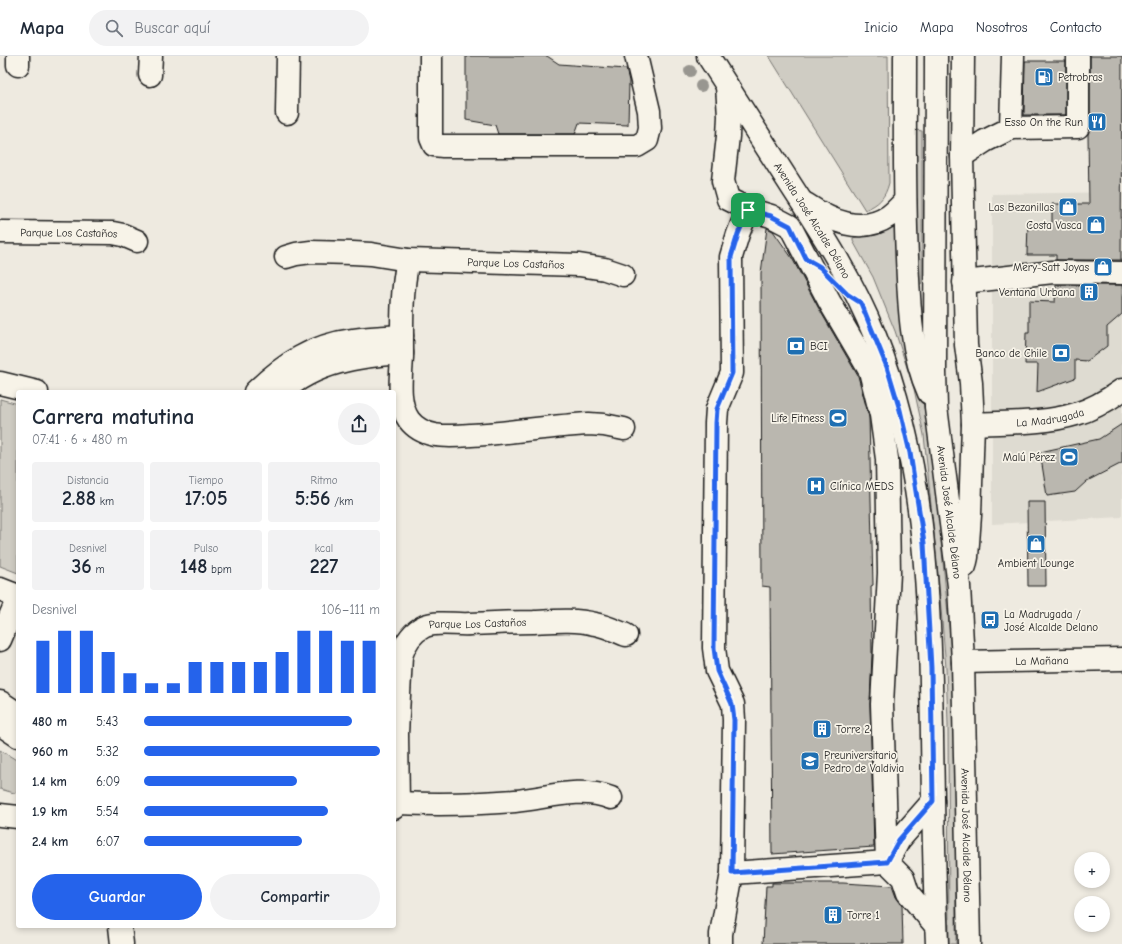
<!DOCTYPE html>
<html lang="es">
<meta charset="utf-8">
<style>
:root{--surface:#fff;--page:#f2f2f3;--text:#1f2937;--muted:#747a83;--line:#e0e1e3;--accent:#2563eb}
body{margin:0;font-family:"Comic Neue",sans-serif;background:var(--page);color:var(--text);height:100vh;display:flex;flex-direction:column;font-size:15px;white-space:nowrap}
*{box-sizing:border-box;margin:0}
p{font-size:13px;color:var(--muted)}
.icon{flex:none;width:22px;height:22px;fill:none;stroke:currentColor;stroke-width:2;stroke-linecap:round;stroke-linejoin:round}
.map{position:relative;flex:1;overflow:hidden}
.side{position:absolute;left:16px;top:334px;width:380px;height:538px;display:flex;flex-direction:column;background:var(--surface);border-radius:4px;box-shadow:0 2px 6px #0003}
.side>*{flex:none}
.fabs{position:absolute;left:1074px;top:796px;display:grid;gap:8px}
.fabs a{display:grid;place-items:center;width:36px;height:36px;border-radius:50%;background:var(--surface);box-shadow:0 2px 6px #0003;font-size:20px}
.pin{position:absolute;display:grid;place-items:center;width:34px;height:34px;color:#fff;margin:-17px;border-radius:8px;box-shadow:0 2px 6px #0006}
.round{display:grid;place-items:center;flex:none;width:42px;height:42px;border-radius:21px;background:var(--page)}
.headline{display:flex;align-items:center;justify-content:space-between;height:68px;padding:0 16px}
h1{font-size:22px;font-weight:600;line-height:30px}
.stats{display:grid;grid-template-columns:repeat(3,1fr);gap:6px;height:68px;padding:4px 16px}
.stats div{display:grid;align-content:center;border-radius:4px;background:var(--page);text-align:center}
.stats b{font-size:20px;font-weight:600}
.stats small{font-size:11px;font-weight:400}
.stats p{font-size:11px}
.chart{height:112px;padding:8px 16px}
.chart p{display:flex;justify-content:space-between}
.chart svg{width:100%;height:72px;margin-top:4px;stroke:var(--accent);stroke-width:6}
.cta{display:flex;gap:8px;margin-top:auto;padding:8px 16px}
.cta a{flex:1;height:46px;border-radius:24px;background:var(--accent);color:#fff;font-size:16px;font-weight:600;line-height:46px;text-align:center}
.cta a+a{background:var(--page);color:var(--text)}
ul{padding:0 16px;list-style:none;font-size:13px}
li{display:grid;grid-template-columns:64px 48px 1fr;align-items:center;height:30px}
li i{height:10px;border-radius:5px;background:var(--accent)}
header{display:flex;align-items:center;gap:24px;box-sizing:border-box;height:56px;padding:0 20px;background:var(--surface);border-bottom:1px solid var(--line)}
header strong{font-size:19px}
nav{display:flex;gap:22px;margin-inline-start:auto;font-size:14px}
.search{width:280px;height:36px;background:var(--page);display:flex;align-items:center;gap:10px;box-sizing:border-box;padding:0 14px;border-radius:22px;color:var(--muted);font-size:15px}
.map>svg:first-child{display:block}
.built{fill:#dedbd1}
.green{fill:#cfccc3;stroke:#767470}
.building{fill:#bab7af;stroke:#1c1c1c}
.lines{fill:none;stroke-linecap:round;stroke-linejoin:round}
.minor-casing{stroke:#1c1c1c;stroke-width:25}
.major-casing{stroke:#1c1c1c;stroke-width:25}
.minor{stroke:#f7f3e8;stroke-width:22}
.major{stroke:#f7f3e8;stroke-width:22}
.tree{fill:#989690}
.route-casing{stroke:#fff;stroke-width:8}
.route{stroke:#2563eb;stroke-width:5}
.labels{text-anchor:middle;stroke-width:3.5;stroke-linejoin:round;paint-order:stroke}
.poi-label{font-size:11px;fill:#1c1c1c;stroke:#f7f3e8;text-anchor:end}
.street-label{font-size:11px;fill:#1c1c1c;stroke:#f7f3e8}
</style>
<header>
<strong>Mapa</strong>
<div class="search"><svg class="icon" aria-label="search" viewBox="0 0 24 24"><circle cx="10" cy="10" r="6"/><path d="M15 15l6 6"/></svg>Buscar aquí</div>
<nav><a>Inicio</a><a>Mapa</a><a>Nosotros</a><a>Contacto</a></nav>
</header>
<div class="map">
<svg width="1122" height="888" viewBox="0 0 1122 888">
<rect width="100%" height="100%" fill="#eeeae0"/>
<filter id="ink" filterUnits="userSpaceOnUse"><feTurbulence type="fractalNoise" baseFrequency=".025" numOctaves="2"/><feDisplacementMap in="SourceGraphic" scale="8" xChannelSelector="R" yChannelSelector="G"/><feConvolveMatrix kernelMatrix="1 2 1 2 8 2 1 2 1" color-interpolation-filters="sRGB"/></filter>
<g filter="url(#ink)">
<path class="built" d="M1122,136V461L992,468V138Z"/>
<path class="green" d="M769,0H888L889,127C885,142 879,148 865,154Z
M916,74L922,75V226L921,228L917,229L916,227Z
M897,166L922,340L933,401L949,569L953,623L956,759V888H949L948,668L946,612L939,529L924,379L914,333L895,275L873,221L853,185V182C858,180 864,181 870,180C881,179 888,173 897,166Z
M0,343L18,348V517L0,510Z
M0,694L18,705V736L14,737L0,733Z"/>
<path class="building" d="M466,0H547L559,8L626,13L629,25L628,69L579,67L575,78H498L495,69L466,64Z
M1090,0H1122L1121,204H1056V199H1027L1028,167H1052V148H1089L1088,78L1090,71Z
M1025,5H1066V59H1024Z
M767,172L773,175L792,202L818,251L858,320L869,361L873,529L871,530L872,598L870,648L874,791L772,798L770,531L762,530L761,217Z
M1056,229H1122V258L1107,271V290L1087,305L1075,304V322L1037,336L1038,308H1025L1026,277H1029V245L1055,246Z
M1122,368V407L1087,425L1075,436L1047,440L1040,396L1099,383Z
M1027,446H1045L1046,530H1028Z
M772,827H843L892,830L896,841L902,849L903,888H763L766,830H772Z"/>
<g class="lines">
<g class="minor-casing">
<g id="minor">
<path d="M431,0V82L434,89L443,90H637L647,84L650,72L649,55L636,0"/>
<path id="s1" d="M963,0L962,100L966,289L971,327L973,368C1006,366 1043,368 1076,358C1093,353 1108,344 1122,334"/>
<path d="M18,9V0"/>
<path d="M150,19L151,0"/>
<path d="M727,30L729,60L728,80L723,125L728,143L748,153L771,160L790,170L829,245L870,315L881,359L887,403L888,456L889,517L882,648L887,806L903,822L908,837L936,870"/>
<path d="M287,57L288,0"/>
<path d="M1011,72L1013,0"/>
<path d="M962,100L985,85L1011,72L1078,71V0"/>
<path id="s2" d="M0,176L113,177L123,179L137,185"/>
<path id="s3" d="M286,201L296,198L311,196L353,197L371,198L408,204L579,209L605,213L623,219"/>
<path d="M408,204C401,236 402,269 402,301C401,321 397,347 409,364C415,372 425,377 435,379C447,381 459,380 471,379C511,377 550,370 589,368L604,369L624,373"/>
<path d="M964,226L1053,216L1122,217"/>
<path d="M0,327L37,336"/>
<path d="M255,336C284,308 313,289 353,284C369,281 386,281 402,280"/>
<path d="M282,336C315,306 359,300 402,297"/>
<path d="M0,533L18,540"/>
<path d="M0,584L18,542"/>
<path id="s4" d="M963,606L1122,603"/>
<path d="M0,646L18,658"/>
<path d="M0,668L18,680"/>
<path d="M398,747C437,749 476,748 515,745C547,742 580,730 611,742"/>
<path id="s5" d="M394,752L398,747L397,678L401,600C405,587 412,576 425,570C438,565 456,569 470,568C491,567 513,566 534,566C554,565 575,563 595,568C606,570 616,575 626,579"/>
<path d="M0,759L18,761"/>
<path d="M887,806L899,784L933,745"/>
<path d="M732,817L887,806"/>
<path d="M120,870L122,888"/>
<path d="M721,888V878L732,817L734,664L733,648L717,615L714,592L716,367L717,353L732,317L731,201L738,178L748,153"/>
</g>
</g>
<g class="major-casing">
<g id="major">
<path id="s6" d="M708,0C736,44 764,87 792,131C824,180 853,225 875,280C926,406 930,545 932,680C933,749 934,819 937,888"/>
<path d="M905,0C905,67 904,134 907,201C909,246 910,295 929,337"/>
<path id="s7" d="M936,0L935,316L936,351L959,530L963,606L969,888"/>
<path d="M806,148C831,165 861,179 889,160C895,156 900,150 905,145"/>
<path d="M965,510L967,501L970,459L973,368"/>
</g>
</g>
<use href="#minor" class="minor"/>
<use href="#major" class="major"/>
</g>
<g class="tree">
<circle cx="690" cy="15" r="6"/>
<circle cx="701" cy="30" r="6"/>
</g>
</g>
<g class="lines" filter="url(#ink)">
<g class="route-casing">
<path id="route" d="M748,154L771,160L790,170L806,203L820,211L847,238L861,247L887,311L900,354L910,397L924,487L931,612L933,745L899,784L887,806L732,817L734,664L732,648L717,615L714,592L716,367L717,353L732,317L731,201L738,178Z"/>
</g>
<use href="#route" class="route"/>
</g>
<defs>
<g id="fuel-square" transform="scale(1)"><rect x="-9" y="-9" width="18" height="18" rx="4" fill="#1f6fb2" stroke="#f7f3e8"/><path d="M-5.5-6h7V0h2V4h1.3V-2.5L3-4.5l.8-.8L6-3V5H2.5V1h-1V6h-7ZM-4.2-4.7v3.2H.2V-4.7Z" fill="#fff"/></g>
<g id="restaurant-square" transform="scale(1)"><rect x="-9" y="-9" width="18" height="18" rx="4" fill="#1f6fb2" stroke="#f7f3e8"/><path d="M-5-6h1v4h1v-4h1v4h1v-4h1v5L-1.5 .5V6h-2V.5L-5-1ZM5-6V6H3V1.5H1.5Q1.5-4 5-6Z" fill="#fff"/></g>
<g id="shop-square" transform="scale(1)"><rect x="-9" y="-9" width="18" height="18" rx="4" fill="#1f6fb2" stroke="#f7f3e8"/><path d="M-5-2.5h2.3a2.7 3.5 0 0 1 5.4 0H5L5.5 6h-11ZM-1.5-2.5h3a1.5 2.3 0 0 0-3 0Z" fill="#fff"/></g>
<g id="building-square" transform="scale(1)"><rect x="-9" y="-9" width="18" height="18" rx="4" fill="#1f6fb2" stroke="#f7f3e8"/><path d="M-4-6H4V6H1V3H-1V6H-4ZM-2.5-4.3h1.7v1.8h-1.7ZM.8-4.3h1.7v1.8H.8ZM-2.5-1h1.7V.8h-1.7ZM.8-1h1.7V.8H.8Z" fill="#fff"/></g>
<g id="bank-square" transform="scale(1)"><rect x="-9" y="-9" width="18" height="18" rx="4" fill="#1f6fb2" stroke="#f7f3e8"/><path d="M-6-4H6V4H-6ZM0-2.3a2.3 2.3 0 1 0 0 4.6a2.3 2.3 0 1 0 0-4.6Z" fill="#fff"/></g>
<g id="stadium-square" transform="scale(1)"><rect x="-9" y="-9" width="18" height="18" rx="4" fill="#1f6fb2" stroke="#f7f3e8"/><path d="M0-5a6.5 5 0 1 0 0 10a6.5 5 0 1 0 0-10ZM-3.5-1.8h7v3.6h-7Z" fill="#fff"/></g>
<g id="hospital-square" transform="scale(1)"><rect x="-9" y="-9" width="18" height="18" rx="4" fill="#1f6fb2" stroke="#f7f3e8"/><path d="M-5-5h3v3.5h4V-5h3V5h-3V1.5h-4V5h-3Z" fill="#fff"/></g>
<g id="bus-square" transform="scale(1)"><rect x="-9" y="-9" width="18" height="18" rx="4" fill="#1f6fb2" stroke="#f7f3e8"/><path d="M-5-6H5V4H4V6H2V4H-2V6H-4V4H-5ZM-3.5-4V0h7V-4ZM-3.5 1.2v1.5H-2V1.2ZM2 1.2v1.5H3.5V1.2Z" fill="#fff"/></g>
<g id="university-square" transform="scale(1)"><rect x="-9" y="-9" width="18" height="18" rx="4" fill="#1f6fb2" stroke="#f7f3e8"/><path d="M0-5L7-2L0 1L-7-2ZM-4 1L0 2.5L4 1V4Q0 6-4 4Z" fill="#fff"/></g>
</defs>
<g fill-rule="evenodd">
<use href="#fuel-square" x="1044" y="21"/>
<use href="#restaurant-square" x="1097" y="66"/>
<use href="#shop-square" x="1068" y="151"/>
<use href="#shop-square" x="1096" y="169"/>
<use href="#shop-square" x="1103" y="211"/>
<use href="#building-square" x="1089" y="236"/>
<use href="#bank-square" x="796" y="290"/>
<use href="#bank-square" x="1061" y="297"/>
<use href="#stadium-square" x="838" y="362"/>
<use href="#stadium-square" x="1069" y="401"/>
<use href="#hospital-square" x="816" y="430"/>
<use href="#shop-square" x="1036" y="488"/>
<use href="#bus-square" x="990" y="564"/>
<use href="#building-square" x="822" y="673"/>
<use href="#university-square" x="810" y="705"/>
<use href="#building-square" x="833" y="859"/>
</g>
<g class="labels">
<g class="poi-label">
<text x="1058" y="25" text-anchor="start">Petrobras</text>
<text x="1083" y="70">Esso On the Run</text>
<text x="1054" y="155">Las Bezanillas</text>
<text x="1082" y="173">Costa Vasca</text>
<text x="1089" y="215">Mery-Satt Joyas</text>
<text x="1075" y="240">Ventana Urbana</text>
<text x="810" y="294" text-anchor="start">BCI</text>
<text x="1047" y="301">Banco de Chile</text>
<text x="824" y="366">Life Fitness</text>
<text x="1055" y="405">Malú Pérez</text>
<text x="830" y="434" text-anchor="start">Clínica MEDS</text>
<text x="1036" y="511" text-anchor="middle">Ambient Lounge</text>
<text x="1004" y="562" text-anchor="start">La Madrugada /<tspan x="1004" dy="13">José Alcalde Delano</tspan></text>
<text x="836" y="677" text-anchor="start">Torre 2</text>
<text x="824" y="703" text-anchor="start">Preuniversitario<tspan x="824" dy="13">Pedro de Valdivia</tspan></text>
<text x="847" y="863" text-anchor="start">Torre 1</text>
</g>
<g class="street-label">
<text dy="4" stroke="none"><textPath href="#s6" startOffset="195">Avenida José Alcalde Délano</textPath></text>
<text dy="4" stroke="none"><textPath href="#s2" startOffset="69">Parque Los Castaños</textPath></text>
<text dy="4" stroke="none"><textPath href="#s3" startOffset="231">Parque Los Castaños</textPath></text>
<text dy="4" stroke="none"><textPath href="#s1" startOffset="446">La Madrugada</textPath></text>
<text dy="4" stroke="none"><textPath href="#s7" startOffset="457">Avenida José Alcalde Délano</textPath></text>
<text dy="4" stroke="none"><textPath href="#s5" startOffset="246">Parque Los Castaños</textPath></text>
<text dy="4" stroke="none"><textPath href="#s4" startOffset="79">La Mañana</textPath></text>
<text dy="4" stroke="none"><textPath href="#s7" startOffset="781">Avenida José Alcalde Délano</textPath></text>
</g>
</g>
</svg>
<div class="fabs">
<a>+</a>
<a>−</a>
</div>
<div class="pin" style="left:748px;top:154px;background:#1e9e55"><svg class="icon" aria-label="arrive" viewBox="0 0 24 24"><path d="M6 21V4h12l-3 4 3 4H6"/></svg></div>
<section class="side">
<div class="headline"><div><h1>Carrera matutina</h1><p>07:41 · 6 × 480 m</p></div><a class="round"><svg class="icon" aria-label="share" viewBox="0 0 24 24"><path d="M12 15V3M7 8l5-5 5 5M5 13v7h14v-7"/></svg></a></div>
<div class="stats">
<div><p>Distancia</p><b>2.88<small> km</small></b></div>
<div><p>Tiempo</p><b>17:05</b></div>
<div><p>Ritmo</p><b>5:56<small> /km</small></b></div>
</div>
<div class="stats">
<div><p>Desnivel</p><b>36<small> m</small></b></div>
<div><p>Pulso</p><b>148<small> bpm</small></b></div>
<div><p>kcal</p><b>227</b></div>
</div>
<div class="chart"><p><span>Desnivel</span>106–111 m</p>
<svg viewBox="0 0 160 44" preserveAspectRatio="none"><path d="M5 44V12M15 44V6M25 44V6M35 44V19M45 44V32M55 44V38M65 44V38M75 44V25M85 44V25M95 44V25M105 44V25M115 44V19M125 44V6M135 44V6M145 44V12M155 44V12"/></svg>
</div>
<ul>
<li><b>480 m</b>5:43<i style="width:88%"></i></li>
<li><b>960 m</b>5:32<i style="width:100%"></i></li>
<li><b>1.4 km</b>6:09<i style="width:65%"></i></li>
<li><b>1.9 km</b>5:54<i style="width:78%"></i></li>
<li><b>2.4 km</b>6:07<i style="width:67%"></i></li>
</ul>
<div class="cta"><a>Guardar</a><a>Compartir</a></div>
</section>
</div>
